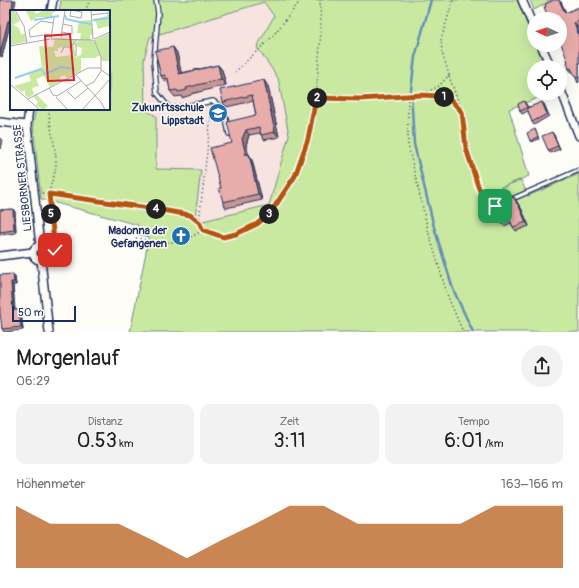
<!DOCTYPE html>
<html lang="de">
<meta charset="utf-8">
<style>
:root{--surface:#fff;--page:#f2f2f2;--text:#202124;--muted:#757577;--accent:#b45309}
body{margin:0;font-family:Pangolin,sans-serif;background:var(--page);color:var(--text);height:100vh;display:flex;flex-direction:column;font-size:15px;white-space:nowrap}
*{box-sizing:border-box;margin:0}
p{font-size:13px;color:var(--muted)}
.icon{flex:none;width:22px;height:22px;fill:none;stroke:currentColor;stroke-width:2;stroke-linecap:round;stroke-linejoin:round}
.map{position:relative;height:332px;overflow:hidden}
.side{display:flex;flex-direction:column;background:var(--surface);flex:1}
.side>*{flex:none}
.needle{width:26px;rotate:274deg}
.fabs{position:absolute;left:527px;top:12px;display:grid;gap:8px}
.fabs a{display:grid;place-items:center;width:40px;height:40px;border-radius:50%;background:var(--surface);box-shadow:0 4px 16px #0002;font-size:20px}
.scale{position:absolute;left:12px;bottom:10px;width:64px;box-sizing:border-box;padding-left:4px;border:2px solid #1b2f5e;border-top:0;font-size:11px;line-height:14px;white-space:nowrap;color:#1b2f5e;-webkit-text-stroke:3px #fdfcf7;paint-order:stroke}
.pin{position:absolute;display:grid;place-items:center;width:34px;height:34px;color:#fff;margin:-17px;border-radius:8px;box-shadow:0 2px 6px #0006}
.km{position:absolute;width:20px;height:20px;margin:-10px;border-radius:50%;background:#222;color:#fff;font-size:11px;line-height:20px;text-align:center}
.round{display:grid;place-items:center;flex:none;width:42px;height:42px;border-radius:21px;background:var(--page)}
.overview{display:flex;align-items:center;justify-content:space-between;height:68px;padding:0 16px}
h1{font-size:22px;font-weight:600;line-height:30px}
.stats{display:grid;grid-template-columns:repeat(3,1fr);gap:6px;height:68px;padding:4px 16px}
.stats div{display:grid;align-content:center;border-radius:10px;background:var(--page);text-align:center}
.stats b{font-size:20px;font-weight:600}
.stats small{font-size:11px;font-weight:400}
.stats p{font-size:11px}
.chart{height:112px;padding:8px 16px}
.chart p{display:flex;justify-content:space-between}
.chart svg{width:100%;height:72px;margin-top:4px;fill:var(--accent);opacity:.7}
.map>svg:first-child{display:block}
.built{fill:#f7e4e0}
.green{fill:#c9e9a1;stroke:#728c80;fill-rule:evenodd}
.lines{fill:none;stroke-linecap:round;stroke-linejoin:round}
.stream{stroke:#648eb8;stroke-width:2.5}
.service-casing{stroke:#1b2f5e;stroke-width:6}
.minor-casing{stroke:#1b2f5e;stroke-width:10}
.path{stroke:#1b2f5e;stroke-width:1.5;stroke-dasharray:1 3;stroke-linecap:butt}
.service{stroke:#fdfcf7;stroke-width:3.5}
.minor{stroke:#fdfcf7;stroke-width:7}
.wall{fill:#c89593;stroke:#1b2f5e}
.shaded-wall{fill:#a27978;stroke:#1b2f5e}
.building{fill:#e8adab;stroke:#1b2f5e}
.route-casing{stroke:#fff;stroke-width:8}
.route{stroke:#b45309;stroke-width:5}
.labels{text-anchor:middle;stroke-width:3;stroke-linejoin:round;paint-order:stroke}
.poi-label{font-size:11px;font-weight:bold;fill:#1b2f5e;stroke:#fdfcf7;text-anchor:end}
.street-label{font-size:11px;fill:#1b2f5e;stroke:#fdfcf7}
.inset-river{fill:none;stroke:#94cef4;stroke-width:2}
.inset-road{fill:none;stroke:#a3aaba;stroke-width:1}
.view{fill:#d62828;fill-opacity:0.15;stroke:#d62828;stroke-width:2}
.inset-edge{fill:none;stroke:#1b2f5e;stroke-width:2}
</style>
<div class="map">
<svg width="579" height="332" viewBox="0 0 579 332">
<rect width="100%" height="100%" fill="#fdfcf7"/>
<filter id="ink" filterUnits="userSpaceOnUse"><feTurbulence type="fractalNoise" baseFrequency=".025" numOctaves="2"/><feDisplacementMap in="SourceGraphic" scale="8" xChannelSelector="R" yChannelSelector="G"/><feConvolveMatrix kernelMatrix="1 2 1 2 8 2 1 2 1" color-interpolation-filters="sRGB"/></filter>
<g filter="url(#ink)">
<path class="built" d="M264,2L274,16L257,47L278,78L289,135L269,205L202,221L195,218L156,169V116L145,110L144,59L150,37Z"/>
<path class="green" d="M61,0H517L534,41V45H536L545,67H534V93H551L509,109L529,176L487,193L521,180L528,196L579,174V332H130L149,237L137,234L138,225L41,199L33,124L36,109H109V11H59ZM264,2L274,16L257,47L278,78L289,135L269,205L203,221L195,218L201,170L156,169V116L145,110L144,59L150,37Z
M530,0H552L534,10Z"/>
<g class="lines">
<path class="stream" d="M431,0L415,57L411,90L414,144L434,227L453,289L473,332"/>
<g class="service-casing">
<path id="service" d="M156,0L158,13L154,61L157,93L170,109L213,101L224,109L229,134
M512,199L579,170"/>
</g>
<g class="minor-casing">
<path id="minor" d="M522,0L534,28
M51,11L53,0
M541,45L551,67
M560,88L579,136
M29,109L27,125L40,246
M0,122L27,125
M33 253a7 7 0 1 1 14 0a7 7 0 1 1-14 0Z
M0,256L33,252
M41,260L49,332"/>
</g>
<path class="path" d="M85,11L90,0
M235,72L272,37L301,0
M449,76L462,112L466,148L478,186L485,202L495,206
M422,95C443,96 447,95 461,111
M408,96V145L428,230L448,297L463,332
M316,98L360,99L421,95L439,86L449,75L442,52L441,40L453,0
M49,109C49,127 56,144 56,163C56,174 50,183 49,194L55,250
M42,193L156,209L190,215L199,222L203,230L223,237L236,233L257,224L271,212L295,176L308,139L316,98L321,31L320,0
M199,222L212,107
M136,238C164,244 178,246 203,230"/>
<use href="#service" class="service"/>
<use href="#minor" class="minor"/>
</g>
<path class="wall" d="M0,0L11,11V24H10L2,57L0,56Z
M561,2L566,13L579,7V26L577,27L579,32V82L578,83L576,78L573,73H572L569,69L560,19Z
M173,47L177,53L181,73L218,65L222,70L226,85L191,94V95L182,98L181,96L175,97L170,91L169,84L167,81L165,82L161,76Z
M268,86L279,137L264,140L261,135L260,133L249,135L246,145L248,154L252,160L262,200L226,208L223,202L221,188L232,143L256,115L253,101L226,107L223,102Z
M524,101L528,107L544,104L549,116L534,125L532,122L528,111L522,114L520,111Z
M535,129L539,139L531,142L530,141Z
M554,135L560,149L550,153L548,150Z
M514,197L521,208L529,226L516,231L513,227L511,223L504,226L501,222Z
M13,209L15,212L16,233L0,235V210Z
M0,275L15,277L16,285H13L15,310H19L21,312L23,330L4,332L2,329Z"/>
<path class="shaded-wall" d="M13,0H16L14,11H12Z
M559,0L561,2L568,17L565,13Z
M8,21L10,24L2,57L0,54Z
M574,23L577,27L579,32V36Z
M173,47L177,53L183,80L179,74Z
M218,65L222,70L226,85L221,79Z
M264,80L268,86L279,137L275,132Z
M542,102L544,104L549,116L547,114Z
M246,130L249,135L246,145L250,160L246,155L242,139Z
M552,132L554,135L560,149L558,146Z
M1,138L3,140L1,149L0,148Z
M249,154L252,160L262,200L258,194Z
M518,204L521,208L529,226L526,222Z
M13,209L15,212L16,233L14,230Z
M13,274L15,277L16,285L14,282Z
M11,282L13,285L15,313L13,310Z
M19,310L21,312L23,330L21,327Z"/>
<path class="building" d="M0,0H13L12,11H11L10,21H8L0,54Z
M554,0H559L565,13L579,7V21L574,23L579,36V77L576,78L571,68L569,69L567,62H568L560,41V19H549L544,7H546L545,4Z
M173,47L179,74L218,65L221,79L186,88L187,90L178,92L177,90L170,91L168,78L165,79V75L161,76L155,51Z
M264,80L275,132L261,135L259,127L246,130L242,139L246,155L249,154L258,194L223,202L219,188H221L210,148L232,143L227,122L256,115L252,95L223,102L220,90Z
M524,101L527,108L542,102L547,114L532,122L527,108L520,111L518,104Z
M535,129L538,137L530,141L527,133Z
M552,132L558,146L548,150L542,136Z
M514,197L517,204H518L526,222L513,227L509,218L501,222L494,205Z
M13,209L14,230L0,232V210Z
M13,274L14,282H11L13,310H19L21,327L2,329L0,313V275Z"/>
</g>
<g class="lines" filter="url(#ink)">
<g class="route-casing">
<path id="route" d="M55,250L49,194L156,209L190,215L199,222L203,230L223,237L236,234L257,224L271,212L295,176L308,139L316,98L360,99L421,95L439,96L451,100L462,112L466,148L478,186L485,202L495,206"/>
</g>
<use href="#route" class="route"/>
</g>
<defs>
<g id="school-disc" transform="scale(1)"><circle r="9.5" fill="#1f6fb2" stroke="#fdfcf7"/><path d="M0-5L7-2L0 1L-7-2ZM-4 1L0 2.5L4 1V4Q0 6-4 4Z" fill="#fff"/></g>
<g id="church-disc" transform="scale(1)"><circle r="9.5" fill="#1f6fb2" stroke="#fdfcf7"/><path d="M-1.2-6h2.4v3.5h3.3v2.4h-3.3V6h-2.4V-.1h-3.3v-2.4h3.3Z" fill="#fff"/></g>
</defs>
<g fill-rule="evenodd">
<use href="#school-disc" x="218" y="113"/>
<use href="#church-disc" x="181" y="236"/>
</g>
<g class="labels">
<g class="poi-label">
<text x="204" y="111">Zukunftsschule<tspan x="204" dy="13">Lippstadt</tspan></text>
<text x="167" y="234">Madonna der<tspan x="167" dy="13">Gefangenen</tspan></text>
</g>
<g class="street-label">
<text transform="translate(22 178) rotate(-96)" y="4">LIESBORNER STRASSE</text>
</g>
</g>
<g transform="translate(10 10)">
<rect width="100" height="100" fill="#fdfcf7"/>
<path d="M0,0H4L10,11L3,15L9,18L11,24H15L16,32L0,35ZM12,0H24L26,4L34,0H45V2L42,3L43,7H27L21,11L16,1ZM98,0H100V19L98,16L88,19L86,12L82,10L97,6ZM81,10L83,25H80V30H70L71,23H67L69,11ZM100,23V51H92L84,30ZM51,28L66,30L64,38L66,47L71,45L72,38L66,36L68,30H83L90,45L85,48H71V61L56,68L55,65L50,67V71L40,77L34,66L26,69L29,76L22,78L24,84L18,88L15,85V80L12,82L4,76L21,71L19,64L32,59L29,36L43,37L45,29ZM58,36L62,45L46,47L44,41H48V38ZM26,84L38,96L33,100L26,95L28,92L23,86Z" fill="#c9e9a1" fill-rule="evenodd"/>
<path class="inset-river" d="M55,5L56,9L69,12M24,10L49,6M83,10L100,8M69,12L81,14M5,68L31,59L35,64L51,57L65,59"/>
<path class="inset-road" d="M5,0L14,16L17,33M60,0H61L71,2H72L71,8L60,6L61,0M81,0L83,29M81,5L98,3M52,22L62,24V16L53,14M40,24L20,27L19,20L31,11L43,13M51,27L55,0M41,28L44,8M41,29L83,30M84,29L100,22M84,30L91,47V60L100,66M66,33V46M0,36L40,29M51,43L54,37H61L67,30M65,64L91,92L95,100M0,74L30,100M76,76L84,72L91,61M39,78L43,85L47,86L71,71M57,81L65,89L78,78M46,87L58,100M18,89L78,58H91M72,100L100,69"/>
<path class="view" d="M60,24L64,70L38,71L35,26Z"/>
<rect width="100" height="100" class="inset-edge"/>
</g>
</svg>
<div class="fabs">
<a><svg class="needle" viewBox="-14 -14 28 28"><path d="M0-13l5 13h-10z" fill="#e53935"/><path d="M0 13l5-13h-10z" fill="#757577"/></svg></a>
<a><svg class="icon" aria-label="locate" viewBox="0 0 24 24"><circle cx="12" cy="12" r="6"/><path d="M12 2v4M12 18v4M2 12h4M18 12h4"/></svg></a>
</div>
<div class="scale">50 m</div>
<div class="pin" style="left:495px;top:206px;background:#1e9e55"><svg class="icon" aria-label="arrive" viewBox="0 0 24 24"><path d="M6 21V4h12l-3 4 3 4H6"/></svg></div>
<div class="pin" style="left:55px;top:250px;background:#d93025"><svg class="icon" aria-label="check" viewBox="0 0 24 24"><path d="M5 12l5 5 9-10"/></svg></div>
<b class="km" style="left:444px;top:97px">1</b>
<b class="km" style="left:317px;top:98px">2</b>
<b class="km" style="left:269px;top:214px">3</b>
<b class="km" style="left:156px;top:209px">4</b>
<b class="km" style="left:51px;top:214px">5</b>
</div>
<section class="side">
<div class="overview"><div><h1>Morgenlauf</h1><p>06:29</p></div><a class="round"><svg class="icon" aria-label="share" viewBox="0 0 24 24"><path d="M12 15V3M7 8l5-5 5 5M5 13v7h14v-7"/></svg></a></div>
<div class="stats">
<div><p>Distanz</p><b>0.53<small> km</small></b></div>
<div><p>Zeit</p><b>3:11</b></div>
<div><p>Tempo</p><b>6:01<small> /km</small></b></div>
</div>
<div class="chart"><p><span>Höhenmeter</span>163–166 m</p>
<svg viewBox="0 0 160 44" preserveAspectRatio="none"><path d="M0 44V6L10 17L20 17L30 17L40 27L50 38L60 27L70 17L80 6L90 6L100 17L110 17L120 17L130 17L140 6L150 6L160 6V44z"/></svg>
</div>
</section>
